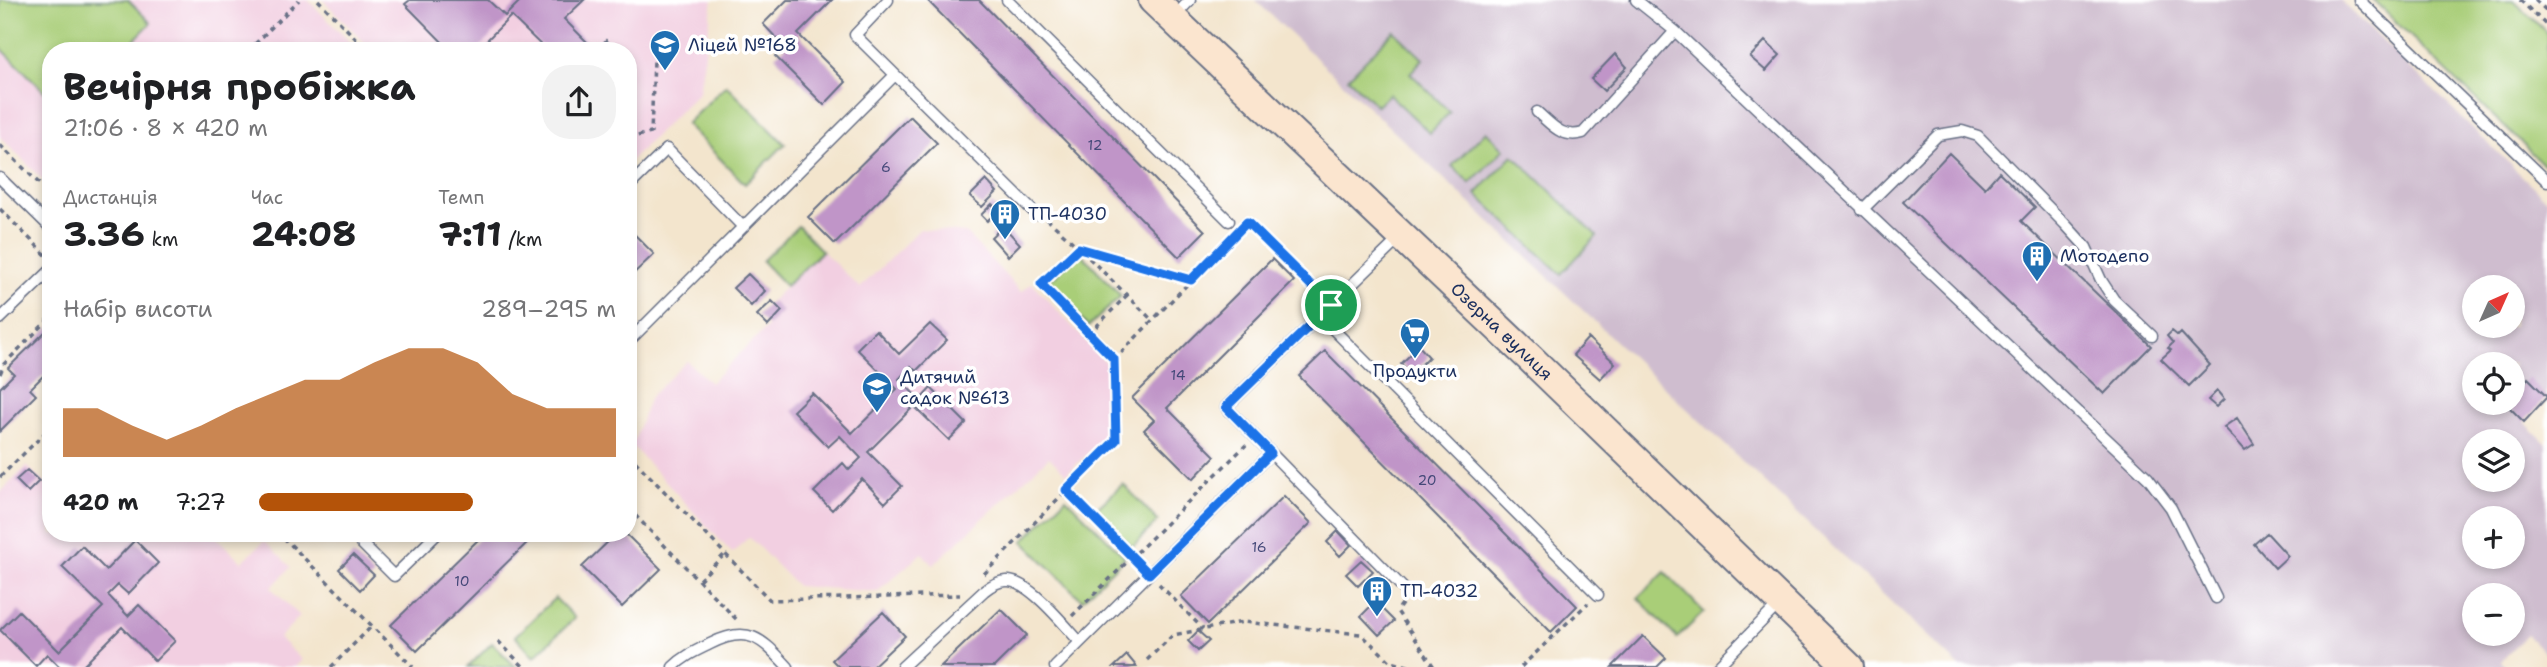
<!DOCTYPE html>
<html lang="uk">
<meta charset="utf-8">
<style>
:root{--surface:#fff;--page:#f2f2f2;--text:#202124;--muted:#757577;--accent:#b45309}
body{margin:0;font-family:"Shantell Sans",sans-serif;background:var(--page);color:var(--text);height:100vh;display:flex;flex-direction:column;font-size:26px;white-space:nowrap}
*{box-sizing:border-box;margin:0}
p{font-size:23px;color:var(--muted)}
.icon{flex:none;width:38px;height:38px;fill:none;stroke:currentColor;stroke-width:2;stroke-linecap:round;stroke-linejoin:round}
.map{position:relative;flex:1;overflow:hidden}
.sheet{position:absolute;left:42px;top:42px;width:595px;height:500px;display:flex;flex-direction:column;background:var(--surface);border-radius:28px;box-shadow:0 4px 10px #0003}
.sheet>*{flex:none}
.needle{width:46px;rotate:45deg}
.fabs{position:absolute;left:2462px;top:275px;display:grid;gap:14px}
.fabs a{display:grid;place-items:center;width:63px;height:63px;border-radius:50%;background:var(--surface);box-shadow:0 4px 10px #0003;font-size:35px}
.pin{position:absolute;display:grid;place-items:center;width:60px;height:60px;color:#fff;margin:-30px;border:4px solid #fff;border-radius:50%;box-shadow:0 2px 7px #0007}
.round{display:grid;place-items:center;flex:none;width:74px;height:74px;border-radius:28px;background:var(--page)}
.headline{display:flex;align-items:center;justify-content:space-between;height:119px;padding:0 21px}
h1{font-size:38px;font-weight:700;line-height:52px}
.metrics{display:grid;grid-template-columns:repeat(3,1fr);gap:10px;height:119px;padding:7px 21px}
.metrics div{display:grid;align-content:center}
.metrics b{font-size:35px;font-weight:700}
.metrics small{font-size:19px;font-weight:400}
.metrics p{font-size:19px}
.chart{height:196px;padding:14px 21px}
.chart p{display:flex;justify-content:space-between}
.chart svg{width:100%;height:126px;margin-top:7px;fill:var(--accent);opacity:.7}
ul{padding:0 21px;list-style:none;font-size:23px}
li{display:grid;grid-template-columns:112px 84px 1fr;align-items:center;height:52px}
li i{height:18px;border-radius:9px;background:var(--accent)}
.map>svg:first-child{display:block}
.built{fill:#f2cfe1}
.industrial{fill:#cfbdcf;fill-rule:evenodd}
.green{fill:#a9ce78;stroke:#627e6b;stroke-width:2}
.building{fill:#c095c8}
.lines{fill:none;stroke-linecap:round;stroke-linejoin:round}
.lane-casing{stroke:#676f85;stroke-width:13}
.secondary-casing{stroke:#676f85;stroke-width:32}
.path{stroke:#676f85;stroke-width:3.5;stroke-dasharray:5 5;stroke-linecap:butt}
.lane{stroke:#fff;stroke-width:10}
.secondary{stroke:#fbe5cf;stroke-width:28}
.route-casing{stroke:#fff;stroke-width:14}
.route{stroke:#1a73e8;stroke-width:9}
.labels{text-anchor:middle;stroke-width:7;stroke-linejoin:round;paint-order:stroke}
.number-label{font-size:14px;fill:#444878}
.poi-label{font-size:18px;fill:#1b2f5e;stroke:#fff;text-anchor:start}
.street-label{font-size:18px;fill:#1b2f5e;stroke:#fff}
</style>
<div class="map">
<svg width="2547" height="667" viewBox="0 0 2547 667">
<rect width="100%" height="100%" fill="#fff"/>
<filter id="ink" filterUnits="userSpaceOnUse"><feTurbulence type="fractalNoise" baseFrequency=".0143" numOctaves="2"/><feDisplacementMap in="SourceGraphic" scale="14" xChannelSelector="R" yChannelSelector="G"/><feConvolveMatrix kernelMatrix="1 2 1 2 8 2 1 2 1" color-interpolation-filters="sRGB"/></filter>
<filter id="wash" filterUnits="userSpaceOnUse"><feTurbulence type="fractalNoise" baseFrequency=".00686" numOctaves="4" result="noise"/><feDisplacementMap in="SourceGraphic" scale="28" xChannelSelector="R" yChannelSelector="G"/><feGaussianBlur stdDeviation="1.57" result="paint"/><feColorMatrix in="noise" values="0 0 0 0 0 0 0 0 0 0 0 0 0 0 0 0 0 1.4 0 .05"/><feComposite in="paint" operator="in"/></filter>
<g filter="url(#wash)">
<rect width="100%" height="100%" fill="#f3e5cd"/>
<path class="built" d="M0,0H308L359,51H51V188L0,137Z
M323,0H713L699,92L628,163V51H373Z
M920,229L966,233L1021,292L1032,283L1108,365L1112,431L1066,474L1049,457L933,565L922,553L877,592L797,586L749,537L732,553L632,446L650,397L687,361L710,383L768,326L757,315L822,251L860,288Z
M27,466L51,489V534H213L242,562L264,541L291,567L271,588L300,616L279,638L302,660L295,667H0V493Z"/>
<path class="industrial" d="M1255,0H2340L2547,200V396L2528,379L2513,395V364H2474V402L2505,403L2547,444V656L2527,635L2501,661L2506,667H1960ZM2474,287H2513V326H2474ZM2474,441H2513V480H2474ZM2474,518H2513V556H2474ZM2474,595H2513V634H2474Z"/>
<path class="green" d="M0,0H128L151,23L123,51H51V98L0,47Z
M2373,0H2513L2547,33V168Z
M1394,31L1423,59L1410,73L1450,112L1430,133L1389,94L1377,106L1348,78Z
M726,85L785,144L745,184L686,124Z
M1486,131L1504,149L1470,183L1452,166Z
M1513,155L1597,236L1561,274L1476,194Z
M798,226L822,251L786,286L762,261Z
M1080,252L1121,296L1088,327L1047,283Z
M1123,484L1158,521L1132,547L1096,509Z
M1066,498L1125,557L1082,600L1023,541Z
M1665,572L1704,612L1677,638L1638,598Z
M555,598L575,618L534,657L515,636Z
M492,643L516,667H468Z"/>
<g id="blocks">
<path class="building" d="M410,0H488L505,16L521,0H584L564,19L596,51L606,40L618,51H547L511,16L476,51H451L405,4Z
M787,0H832L798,34L846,82L824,105L775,56L785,47L763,24Z
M927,0H979L1205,231L1179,257Z
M1765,41L1780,55L1766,71L1750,57Z
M1615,54L1627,67L1604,91L1591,79Z
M910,116L937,143L835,244L808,217Z
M1949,153L1985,188L1999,172L2035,207L2021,221L2151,346L2104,394L1903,202Z
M986,180L997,192L982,207L970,196Z
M992,204L998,210L987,221L981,215Z
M1003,226L1020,244L1008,256L991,237Z
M628,228L654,254L628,279Z
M1272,259L1294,281L1167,408L1215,456L1193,479L1144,430L1154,420L1132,398Z
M748,274L765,291L751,306L733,288Z
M772,301L782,311L768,326L757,315Z
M930,324L947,340L916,371L911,366L899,379L920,400L931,388L966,423L949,440L914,406L868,452L902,486L885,503L862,479L832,510L814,492L843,463L849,470L861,458L840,436L828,447L793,411L812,393L852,433L897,389L857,349L876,330L899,354Z
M51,326V368L30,389L36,395L0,431V388L14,374L8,368Z
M2172,331L2178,336L2181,333L2210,365L2189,386L2161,359L2171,350L2168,348L2173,343L2167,336Z
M1588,338L1615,363L1600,379L1573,355Z
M1419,346L1429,357L1412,374L1401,364Z
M1325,351L1577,606L1551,632L1299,376Z
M2528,378L2547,397L2524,422L2504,402H2513V395Z
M2217,391L2224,399L2216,407L2208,400Z
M2237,418L2254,444L2245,450L2224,427Z
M27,470L39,481L28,492L16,480Z
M1284,496L1311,523L1208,624L1181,596Z
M1338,531L1351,545L1340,556L1327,542Z
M2267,533L2288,556L2275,568L2254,544Z
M484,534H536L417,651L391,625Z
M616,534H626L661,569L622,607L582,567Z
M135,540L158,563L128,594L118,585L108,595L128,616L139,605L175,641L155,661L122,627L82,667H60L47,654L36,666L0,630L19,611L59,651L103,607L62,567L82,546L106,570Z
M353,555L374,575L360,590L339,569Z
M1361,560L1373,571L1358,586L1346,574Z
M1375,602L1394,621L1379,635L1361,616Z
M1001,609L1027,635L1001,660L994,667H940Z
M883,612L905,636L872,667H839L832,660Z
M1198,631L1209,641L1198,651L1188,641Z
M1643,636L1666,658L1657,667H1612Z
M1127,655L1137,667H1114Z"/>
</g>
</g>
<g filter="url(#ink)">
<use href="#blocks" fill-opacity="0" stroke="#676f85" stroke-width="2"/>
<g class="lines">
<g class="lane-casing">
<path id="lane" d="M888,0L855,35L1036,214
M1007,0L1229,221
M1636,0L1675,31L2148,478L2171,508L2216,598
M2359,0L2547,181
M1175,16L1190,0
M1537,112C1552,125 1562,139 1583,133L1675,31
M0,178L51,228
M628,187L667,149L743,227
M1862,210L1938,135L1962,131L1978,136L2065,224L2086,247L2101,280L2114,300L2152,336
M1401,237L1226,407L1409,594
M1320,316L1598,595
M0,319L51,270
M628,342L895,75
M359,541L394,576L437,534
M673,667C684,656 696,651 710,644C749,624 762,639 788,667
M902,667L984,591C991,585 999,580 1009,581C1031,583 1065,626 1080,642
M1055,667L1271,453
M1717,667L1781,602"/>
</g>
<g class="secondary-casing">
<g id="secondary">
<path id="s1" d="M1153,0L1530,358L1849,667"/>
</g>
</g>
<path class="path" d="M318,0L368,51
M2520,0L2547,26
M2535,0L2547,11
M248,51L299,0
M347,51L357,40
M628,138L651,133L654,60
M0,145L51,195
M0,209L49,258
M1047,219L1079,248L1191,280
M1242,227L1247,222L1321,295
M1089,334L1127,295
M1114,360L1237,233
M0,374L4,364L51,317
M628,454L770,600L960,595
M0,477L51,427
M1066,490L1141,566
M628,508L739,622
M274,534L284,538L413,667
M984,574L1116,440L1114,360L1041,284L1079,248L1152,320
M699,580L725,554
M1159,584L1203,629
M1402,604L1397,611L1434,667
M1072,616L1246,445
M498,641L524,667
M1147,660L1173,635L1243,622L1361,634L1391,662L1412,667
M331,667L372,626
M1521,667L1588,603"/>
<use href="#lane" class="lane"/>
<use href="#secondary" class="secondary"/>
</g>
</g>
<g class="lines" filter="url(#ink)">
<g class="route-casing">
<path id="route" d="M1247,222L1331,305L1226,407L1271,453L1149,574L1066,490L1116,440L1114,359L1041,284L1079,248L1191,280Z"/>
</g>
<use href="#route" class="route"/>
</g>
<defs>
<g id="school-pin" transform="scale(1.575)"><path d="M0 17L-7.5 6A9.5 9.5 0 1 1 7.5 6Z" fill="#1f6fb2" stroke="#fff"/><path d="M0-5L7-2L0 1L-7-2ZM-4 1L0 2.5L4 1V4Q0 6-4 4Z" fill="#fff"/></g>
<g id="building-pin" transform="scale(1.575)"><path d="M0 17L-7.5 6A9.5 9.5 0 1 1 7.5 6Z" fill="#1f6fb2" stroke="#fff"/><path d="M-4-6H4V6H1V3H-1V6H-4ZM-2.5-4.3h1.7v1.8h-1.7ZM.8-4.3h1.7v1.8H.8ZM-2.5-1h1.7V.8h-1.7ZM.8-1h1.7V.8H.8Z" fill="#fff"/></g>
<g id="supermarket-pin" transform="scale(1.575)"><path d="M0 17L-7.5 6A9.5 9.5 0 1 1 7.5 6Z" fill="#1f6fb2" stroke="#fff"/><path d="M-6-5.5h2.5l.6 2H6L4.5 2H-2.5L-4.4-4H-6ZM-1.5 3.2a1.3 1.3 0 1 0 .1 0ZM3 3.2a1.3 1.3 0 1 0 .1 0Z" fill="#fff"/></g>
</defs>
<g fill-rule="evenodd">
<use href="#school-pin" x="665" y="45"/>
<use href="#building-pin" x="1005" y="214"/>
<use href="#building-pin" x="2037" y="256"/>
<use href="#supermarket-pin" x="1415" y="333"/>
<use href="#school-pin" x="877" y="387"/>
<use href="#building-pin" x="1377" y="591"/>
</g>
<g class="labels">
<g class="number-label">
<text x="1095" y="150">12</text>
<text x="886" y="172">6</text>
<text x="1178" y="380">14</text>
<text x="1427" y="485">20</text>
<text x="1259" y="552">16</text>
<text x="462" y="586">10</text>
</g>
<g class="poi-label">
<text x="688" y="51">Ліцей №168</text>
<text x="1028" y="220">ТП-4030</text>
<text x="2060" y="262">Мотодепо</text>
<text x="1415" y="377" text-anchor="middle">Продукти</text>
<text x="900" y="383">Дитячий<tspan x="900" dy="21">садок №613</tspan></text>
<text x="1400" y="597">ТП-4032</text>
</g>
<g class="street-label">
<text dy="6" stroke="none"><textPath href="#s1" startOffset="481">Озерна вулиця</textPath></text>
</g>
</g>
</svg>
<div class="fabs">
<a><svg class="needle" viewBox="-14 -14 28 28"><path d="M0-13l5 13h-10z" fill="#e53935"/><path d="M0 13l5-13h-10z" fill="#757577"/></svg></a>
<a><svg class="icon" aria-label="locate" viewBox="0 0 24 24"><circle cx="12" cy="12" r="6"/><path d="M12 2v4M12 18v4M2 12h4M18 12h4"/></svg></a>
<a><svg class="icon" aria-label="layers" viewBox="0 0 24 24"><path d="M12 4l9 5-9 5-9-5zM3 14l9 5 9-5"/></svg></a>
<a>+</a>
<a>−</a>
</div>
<div class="pin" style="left:1331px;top:305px;background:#1e9e55"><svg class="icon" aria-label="arrive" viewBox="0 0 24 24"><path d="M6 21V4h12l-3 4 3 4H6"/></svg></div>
<section class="sheet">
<div class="headline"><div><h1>Вечірня пробіжка</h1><p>21:06 · 8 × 420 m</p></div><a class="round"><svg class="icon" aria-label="share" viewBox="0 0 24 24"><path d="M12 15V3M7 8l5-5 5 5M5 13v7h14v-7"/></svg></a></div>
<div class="metrics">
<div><p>Дистанція</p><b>3.36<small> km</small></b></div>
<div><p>Час</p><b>24:08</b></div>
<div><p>Темп</p><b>7:11<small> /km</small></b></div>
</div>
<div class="chart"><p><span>Набір висоти</span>289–295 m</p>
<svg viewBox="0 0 160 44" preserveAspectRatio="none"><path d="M0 44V27L10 27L20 33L30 38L40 33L50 27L60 22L70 17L80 17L90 11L100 6L110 6L120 11L130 22L140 27L150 27L160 27V44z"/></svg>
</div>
<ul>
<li><b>420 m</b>7:27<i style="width:60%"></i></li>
</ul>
</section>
</div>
